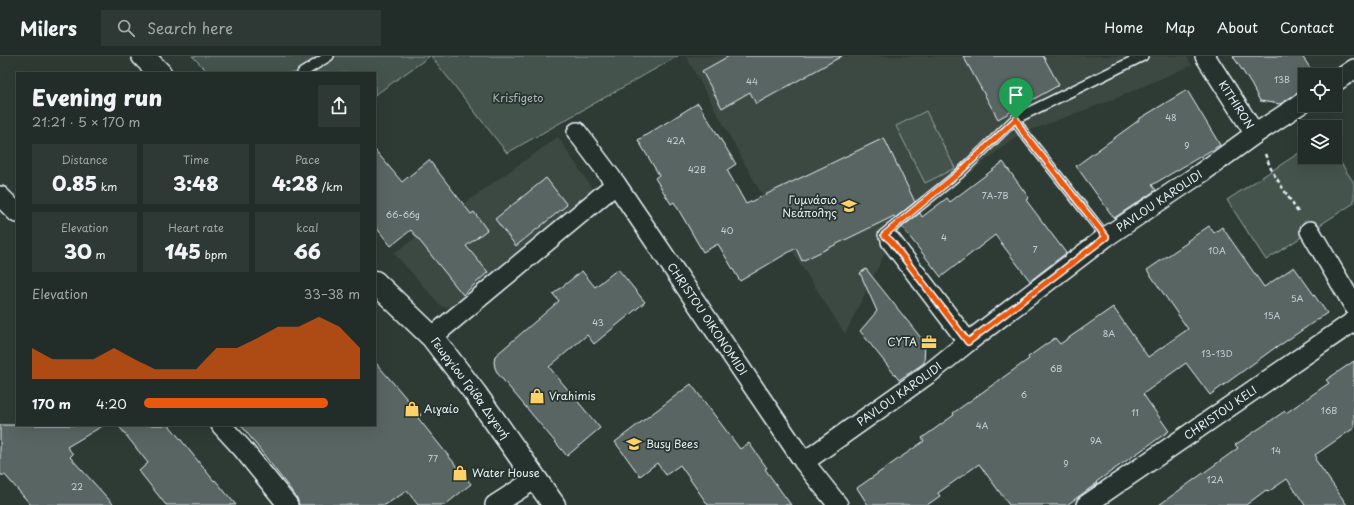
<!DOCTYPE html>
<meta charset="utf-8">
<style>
:root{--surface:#222c28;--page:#2e3834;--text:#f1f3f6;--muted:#a2a7a8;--line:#3f4845;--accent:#ea580c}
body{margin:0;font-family:"Playpen Sans",sans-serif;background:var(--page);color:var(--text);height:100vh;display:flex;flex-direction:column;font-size:15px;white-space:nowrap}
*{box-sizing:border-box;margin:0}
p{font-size:13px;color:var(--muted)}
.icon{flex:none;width:22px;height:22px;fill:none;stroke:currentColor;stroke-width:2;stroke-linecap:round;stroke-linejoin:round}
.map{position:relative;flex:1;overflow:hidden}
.panel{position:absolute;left:16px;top:16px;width:360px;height:354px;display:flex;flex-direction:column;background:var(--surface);border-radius:0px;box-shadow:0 4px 16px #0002,0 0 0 1px var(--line)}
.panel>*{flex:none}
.controls{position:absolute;left:1298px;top:12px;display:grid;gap:8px}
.controls a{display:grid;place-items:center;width:44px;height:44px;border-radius:0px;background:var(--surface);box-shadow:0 4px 16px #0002,0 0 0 1px var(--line);font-size:20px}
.pin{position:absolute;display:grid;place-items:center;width:34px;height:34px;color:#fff;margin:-41px -17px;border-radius:50% 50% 50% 0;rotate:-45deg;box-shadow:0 0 4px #0007}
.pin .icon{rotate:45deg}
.round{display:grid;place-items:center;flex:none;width:42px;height:42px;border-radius:0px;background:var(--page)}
.summary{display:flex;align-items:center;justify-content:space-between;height:68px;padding:0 16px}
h1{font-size:22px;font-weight:800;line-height:30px}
.stats{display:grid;grid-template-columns:repeat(3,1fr);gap:6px;height:68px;padding:4px 16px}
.stats div{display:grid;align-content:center;border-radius:0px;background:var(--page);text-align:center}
.stats b{font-size:20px;font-weight:800}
.stats small{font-size:11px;font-weight:400}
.stats p{font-size:11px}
.chart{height:112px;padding:8px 16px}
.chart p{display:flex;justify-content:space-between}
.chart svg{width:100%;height:72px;margin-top:4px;fill:var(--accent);opacity:.7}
ul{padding:0 16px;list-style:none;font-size:13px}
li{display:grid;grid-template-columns:64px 48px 1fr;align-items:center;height:30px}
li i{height:10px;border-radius:5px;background:var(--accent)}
header{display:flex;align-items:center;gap:24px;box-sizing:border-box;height:56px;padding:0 20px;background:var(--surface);border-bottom:1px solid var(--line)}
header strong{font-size:19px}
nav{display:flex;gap:22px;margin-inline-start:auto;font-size:14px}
.search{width:280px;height:36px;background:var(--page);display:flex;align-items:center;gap:10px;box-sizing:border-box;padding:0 14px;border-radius:0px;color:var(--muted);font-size:15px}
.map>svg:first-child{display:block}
.built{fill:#3b4843}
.green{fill:#45524e;stroke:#96a2a3}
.building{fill:#596563;stroke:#e8f1f8}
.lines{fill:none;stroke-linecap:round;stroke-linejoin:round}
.lane-casing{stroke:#e8f1f8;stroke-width:12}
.street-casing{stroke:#e8f1f8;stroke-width:22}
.secondary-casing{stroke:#e8f1f8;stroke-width:25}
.path{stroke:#e8f1f8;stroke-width:2.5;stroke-dasharray:4 3;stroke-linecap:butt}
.lane{stroke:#26332d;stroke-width:9}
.street{stroke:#26332d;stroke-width:19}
.secondary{stroke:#26332d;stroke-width:22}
.route-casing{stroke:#fff;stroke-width:8}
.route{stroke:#ea580c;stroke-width:5}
.labels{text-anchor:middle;stroke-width:3.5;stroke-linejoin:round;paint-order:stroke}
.number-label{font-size:9px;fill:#c4ced3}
.park-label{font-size:11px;fill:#afb9bc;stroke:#26332d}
.street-label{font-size:11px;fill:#e8f1f8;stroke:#26332d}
.poi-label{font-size:11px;fill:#e8f1f8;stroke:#26332d;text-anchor:start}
</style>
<header>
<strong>Milers</strong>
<div class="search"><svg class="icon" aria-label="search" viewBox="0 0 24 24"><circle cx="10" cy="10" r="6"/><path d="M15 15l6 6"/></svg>Search here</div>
<nav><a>Home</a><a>Map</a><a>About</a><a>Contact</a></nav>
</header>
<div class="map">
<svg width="1354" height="449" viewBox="0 0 1354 449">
<rect width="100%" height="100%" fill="#2e3b35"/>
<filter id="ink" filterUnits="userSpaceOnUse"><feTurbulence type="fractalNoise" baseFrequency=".025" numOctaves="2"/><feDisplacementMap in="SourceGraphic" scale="8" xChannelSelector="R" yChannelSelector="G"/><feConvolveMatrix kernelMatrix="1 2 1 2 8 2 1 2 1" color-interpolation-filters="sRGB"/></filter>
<g filter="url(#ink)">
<path class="built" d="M686,0H1186L1192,9L1112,44L1039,71L1023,76L1010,85L902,172L891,185L845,278L797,203Z
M558,81L599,143L467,249L442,251L394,197Z"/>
<path class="green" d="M192,0H430L375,39V17H209Z
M431,0H678L507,97Z
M926,55L955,112L925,127L896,70Z
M1305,93V101H1335V98L1354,127V147L1266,204L1227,144Z"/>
<path class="building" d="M729,0H842L756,48L750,36L722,52L702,15Z
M963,0H1043L1059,29L998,63Z
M1233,0H1302L1315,19H1305V34L1299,36L1280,48L1260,45L1251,28Z
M1187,34L1220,89L1152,129L1156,134L1114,162L1076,110L1139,64V63Z
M698,47L736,108L727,114L746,148L884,82L915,146L895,162L894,160L802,205L796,192L740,225L718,188L703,196L674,146L671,148L655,122L659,119L638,84Z
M375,94L402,126L429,104L471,158L474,156L487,174L466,190L488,216L463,239L411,174L391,190L375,170Z
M1003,106L1029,142L1026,144L1066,197L1030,225L995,179L941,221L902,171L920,157L922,161L947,142L950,146Z
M546,122L567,149L516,190L495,163Z
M1209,170L1214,177L1222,171L1264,231L1294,211L1327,257L1276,292V291L1210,339L1186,307L1143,338L1169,375L1096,426L1097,427L1067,449H1009L979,408L938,437L940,440L927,449H868L857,432L924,385L922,382L954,359L953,357L1029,303L1028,301L1055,282L1060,288L1113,251L1148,301L1188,273L1147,214L1188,186L1187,185Z
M618,213L645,246L594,288L587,279L549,311L600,372L567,400L498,318L495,312L494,306L495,300L559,245L553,238L582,215L595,231Z
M866,213L925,287L924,307L899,324L860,275L877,255L860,217Z
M1354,305V372L1315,399L1317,402L1315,403L1347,449H1305L1287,423L1268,436L1266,434L1246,449H1159L1238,392L1235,389L1285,355L1286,357L1329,327L1326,324Z
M375,306L421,359L418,362L471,428L445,449H418L407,435L385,449H299L297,442L241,369H375Z
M691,328L740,393L749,387L767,412L765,413L791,449H708L680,409L666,419L657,407L640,420L615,386Z
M0,369H104L67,391L73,398L70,401L114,449H31L5,419H0Z
M118,369H169L214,425L215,424L236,449H166L139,415L148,407Z"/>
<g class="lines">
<g class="lane-casing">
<path id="lane" d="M302,17L329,0
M1015,63L1023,76L1106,181
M891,185L883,179L960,117L1015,63L1143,0"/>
</g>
<g class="street-casing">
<g id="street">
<path id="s1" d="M1205,0L1255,78"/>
<path d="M1335,26L1354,13"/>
<path id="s2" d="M577,76L616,128L804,406L838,449"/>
<path d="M0,140L17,157"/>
<path d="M1310,175L1354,250"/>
<path d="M891,185L968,286"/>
<path d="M432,281L616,128"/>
<path d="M221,369L242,392L288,449"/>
<path id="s3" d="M804,406L931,316L968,286L1106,181L1201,117L1255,78L1305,45"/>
<path d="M495,449L535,423"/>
<path id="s4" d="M1086,449L1354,265"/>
</g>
</g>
<g class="secondary-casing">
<g id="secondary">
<path d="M143,0L160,17"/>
<path id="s5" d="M375,226L432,281L475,337L554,449"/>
</g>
</g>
<path class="path" d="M1265,98L1272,115L1299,158"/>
<use href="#lane" class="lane"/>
<use href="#street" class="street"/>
<use href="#secondary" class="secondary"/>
</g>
</g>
<g class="lines" filter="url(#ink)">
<g class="route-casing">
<path id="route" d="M1016,63L1023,76L1106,181L968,286L891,185L884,179L960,116Z"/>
</g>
<use href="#route" class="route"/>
</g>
<defs>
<g id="school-bare" transform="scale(1.2)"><path d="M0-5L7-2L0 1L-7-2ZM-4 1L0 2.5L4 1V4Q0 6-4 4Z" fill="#ffd166" stroke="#26332d" stroke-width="2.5" paint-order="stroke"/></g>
<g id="office-bare" transform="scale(1.2)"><path d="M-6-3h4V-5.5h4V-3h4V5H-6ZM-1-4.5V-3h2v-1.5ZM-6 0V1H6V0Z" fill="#ffd166" stroke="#26332d" stroke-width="2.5" paint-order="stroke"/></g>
<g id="shop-bare" transform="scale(1.2)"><path d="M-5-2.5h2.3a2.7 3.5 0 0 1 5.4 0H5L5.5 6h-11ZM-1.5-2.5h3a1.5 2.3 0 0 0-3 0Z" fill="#ffd166" stroke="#26332d" stroke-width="2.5" paint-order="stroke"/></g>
</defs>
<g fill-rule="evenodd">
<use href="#school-bare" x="849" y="150"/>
<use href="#office-bare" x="929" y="286"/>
<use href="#shop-bare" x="537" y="340"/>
<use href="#shop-bare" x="412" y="353"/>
<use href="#school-bare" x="634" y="388"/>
<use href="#shop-bare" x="460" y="417"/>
</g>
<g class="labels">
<g class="number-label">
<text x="1282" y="27">13B</text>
<text x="752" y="29">44</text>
<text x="1171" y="65">48</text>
<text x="676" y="88">42A</text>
<text x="1187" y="93">9</text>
<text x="697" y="117">42B</text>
<text x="995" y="143">7A-7B</text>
<text x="403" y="162">66-66g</text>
<text x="727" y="178">40</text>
<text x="944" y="185">4</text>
<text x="1035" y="197">7</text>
<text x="1217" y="198">10A</text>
<text x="1297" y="246">5A</text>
<text x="1272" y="263">15A</text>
<text x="598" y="270">43</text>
<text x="1109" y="281">8A</text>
<text x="1217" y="301">13-13D</text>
<text x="1056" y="316">6B</text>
<text x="1024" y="342">6</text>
<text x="1329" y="358">16B</text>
<text x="1135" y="360">11</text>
<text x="982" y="373">4A</text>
<text x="1096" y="388">9A</text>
<text x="1276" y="398">14</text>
<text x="433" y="406">77</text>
<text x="1066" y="411">9</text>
<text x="1215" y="427">12A</text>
<text x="77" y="434">22</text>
</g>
<g class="park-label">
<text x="518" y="46">Krisfigeto</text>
</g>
<g class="street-label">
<text dy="4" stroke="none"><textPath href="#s1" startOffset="58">KITHIRON</textPath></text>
<text dy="4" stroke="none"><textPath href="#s3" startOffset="441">PAVLOU KAROLIDI</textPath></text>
<text dy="4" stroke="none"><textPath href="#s2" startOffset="228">CHRISTOU OIKONOMIDI</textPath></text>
<text dy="4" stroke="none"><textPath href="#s5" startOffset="143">Γεωργίου Γρίβα Διγενή</textPath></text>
<text dy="4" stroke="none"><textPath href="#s3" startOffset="117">PAVLOU KAROLIDI</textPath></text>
<text dy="4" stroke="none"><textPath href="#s4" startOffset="163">CHRISTOU KELI</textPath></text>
</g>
<g class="poi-label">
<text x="837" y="148" text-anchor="end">Γυμνάσιο<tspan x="837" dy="13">Νεάπολης</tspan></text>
<text x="917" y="290" text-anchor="end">CYTA</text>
<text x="549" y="344">Vrahimis</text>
<text x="424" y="357">Αιγαίο</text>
<text x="646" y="392">Busy Bees</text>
<text x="472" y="421">Water House</text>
</g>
</g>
</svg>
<div class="controls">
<a><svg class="icon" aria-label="locate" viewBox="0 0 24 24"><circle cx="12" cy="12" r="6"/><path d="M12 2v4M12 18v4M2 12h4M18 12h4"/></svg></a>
<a><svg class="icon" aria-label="layers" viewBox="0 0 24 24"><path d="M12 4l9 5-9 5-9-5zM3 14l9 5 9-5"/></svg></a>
</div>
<div class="pin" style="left:1016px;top:63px;background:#1e9e55"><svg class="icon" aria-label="arrive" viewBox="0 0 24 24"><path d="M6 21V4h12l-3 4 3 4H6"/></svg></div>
<section class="panel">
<div class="summary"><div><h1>Evening run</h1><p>21:21 · 5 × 170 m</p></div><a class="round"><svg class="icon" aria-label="share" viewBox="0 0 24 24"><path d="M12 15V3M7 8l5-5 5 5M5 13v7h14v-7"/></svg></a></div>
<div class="stats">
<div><p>Distance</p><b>0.85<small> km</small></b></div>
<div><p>Time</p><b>3:48</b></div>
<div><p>Pace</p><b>4:28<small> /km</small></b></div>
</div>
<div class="stats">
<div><p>Elevation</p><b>30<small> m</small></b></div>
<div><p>Heart rate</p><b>145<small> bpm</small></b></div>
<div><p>kcal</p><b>66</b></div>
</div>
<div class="chart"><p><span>Elevation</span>33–38 m</p>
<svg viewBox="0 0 160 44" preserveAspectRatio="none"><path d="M0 44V25L10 32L20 32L30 32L40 25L50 32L60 38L70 38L80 38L90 25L100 25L110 19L120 12L130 12L140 6L150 12L160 25V44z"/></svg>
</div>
<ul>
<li><b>170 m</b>4:20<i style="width:85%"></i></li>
</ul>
</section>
</div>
